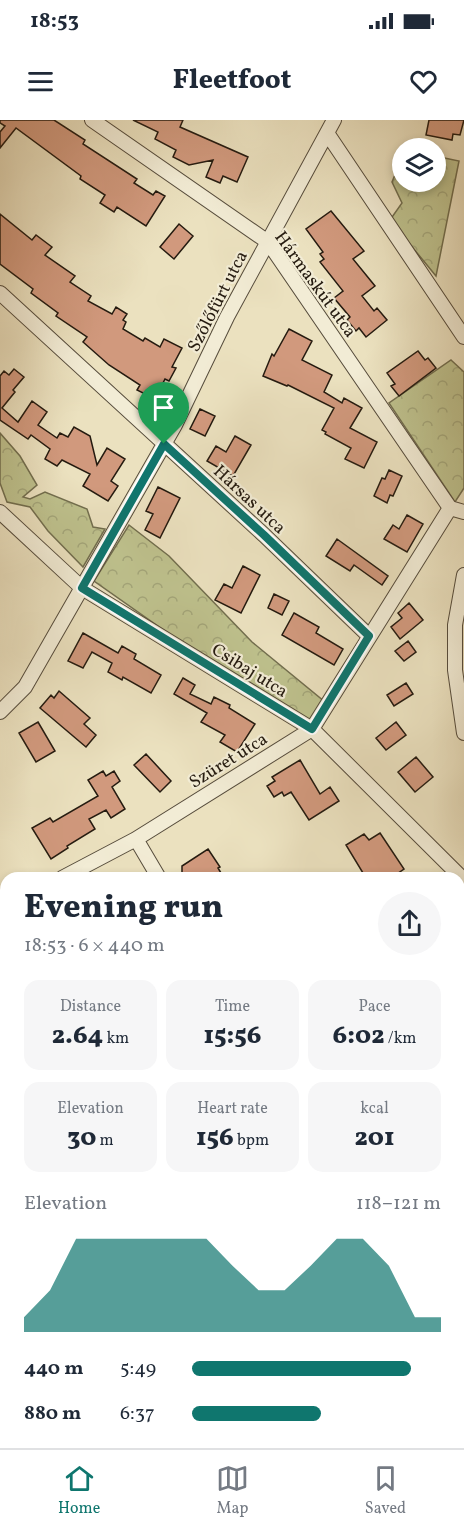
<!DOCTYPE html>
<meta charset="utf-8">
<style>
:root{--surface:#fff;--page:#f6f6f7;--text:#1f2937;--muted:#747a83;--line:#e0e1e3;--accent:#0f766e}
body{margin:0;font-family:Vollkorn,serif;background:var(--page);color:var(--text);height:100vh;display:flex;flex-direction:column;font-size:22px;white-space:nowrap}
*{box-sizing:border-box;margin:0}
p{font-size:20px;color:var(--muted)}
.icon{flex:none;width:33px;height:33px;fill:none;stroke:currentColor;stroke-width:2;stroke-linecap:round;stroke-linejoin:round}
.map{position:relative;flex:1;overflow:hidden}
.details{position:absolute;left:0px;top:752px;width:465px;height:578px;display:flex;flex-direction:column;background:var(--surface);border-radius:18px 18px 0 0;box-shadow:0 3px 9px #0003}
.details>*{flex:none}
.controls{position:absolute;left:392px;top:18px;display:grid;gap:12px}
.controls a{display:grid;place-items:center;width:54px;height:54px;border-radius:50%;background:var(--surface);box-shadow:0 3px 9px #0003;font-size:30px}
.pin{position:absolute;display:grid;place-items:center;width:51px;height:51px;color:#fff;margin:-62px -26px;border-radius:50% 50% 50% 0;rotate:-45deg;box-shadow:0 0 6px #0007}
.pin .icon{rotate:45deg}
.round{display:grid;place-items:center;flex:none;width:63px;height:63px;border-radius:32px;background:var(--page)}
.head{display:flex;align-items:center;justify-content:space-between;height:102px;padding:0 24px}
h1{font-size:33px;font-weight:800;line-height:45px}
.stats{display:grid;grid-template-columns:repeat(3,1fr);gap:9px;height:102px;padding:6px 24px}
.stats div{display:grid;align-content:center;border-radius:15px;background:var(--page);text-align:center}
.stats b{font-size:26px;font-weight:800}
.stats small{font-size:16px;font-weight:400}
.stats p{font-size:16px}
.chart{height:168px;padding:12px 24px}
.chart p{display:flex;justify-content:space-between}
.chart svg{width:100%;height:108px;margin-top:6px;fill:var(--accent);opacity:.7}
ul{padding:0 24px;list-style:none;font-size:20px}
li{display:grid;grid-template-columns:96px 72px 1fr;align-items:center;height:45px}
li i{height:15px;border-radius:8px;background:var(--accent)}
.status{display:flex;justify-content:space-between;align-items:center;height:42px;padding:0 30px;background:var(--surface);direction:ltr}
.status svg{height:16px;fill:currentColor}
header{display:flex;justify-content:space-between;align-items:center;height:78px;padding:0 24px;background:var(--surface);font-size:27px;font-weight:800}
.menu{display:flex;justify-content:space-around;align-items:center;height:84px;border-top:2px solid var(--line);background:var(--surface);font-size:16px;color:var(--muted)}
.menu a{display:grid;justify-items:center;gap:3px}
.menu .on{color:var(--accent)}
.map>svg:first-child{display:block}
.forest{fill:url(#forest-crowns);stroke:#726e4e;stroke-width:1.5}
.building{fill:#d1997d;stroke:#251b10;stroke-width:1.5}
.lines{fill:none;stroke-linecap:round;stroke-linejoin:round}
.minor-casing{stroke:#564c3c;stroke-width:16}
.minor{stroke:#f2ecd5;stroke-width:14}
.route-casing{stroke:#fff;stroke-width:12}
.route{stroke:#0f766e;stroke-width:8}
.labels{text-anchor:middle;stroke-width:4.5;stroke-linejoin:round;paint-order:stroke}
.street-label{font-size:18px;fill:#251b10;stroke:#f2ecd5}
</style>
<div class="status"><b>18:53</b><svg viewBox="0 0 49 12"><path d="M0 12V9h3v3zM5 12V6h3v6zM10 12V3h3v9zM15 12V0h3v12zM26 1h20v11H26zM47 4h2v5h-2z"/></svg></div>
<header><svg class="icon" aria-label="menu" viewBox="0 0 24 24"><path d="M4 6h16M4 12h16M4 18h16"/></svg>Fleetfoot<svg class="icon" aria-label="heart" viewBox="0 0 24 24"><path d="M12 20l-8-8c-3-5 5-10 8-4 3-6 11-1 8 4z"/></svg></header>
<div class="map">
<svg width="464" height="1328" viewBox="0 0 464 1328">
<defs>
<pattern id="forest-crowns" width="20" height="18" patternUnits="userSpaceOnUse" patternTransform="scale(1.5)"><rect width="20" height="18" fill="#bec18d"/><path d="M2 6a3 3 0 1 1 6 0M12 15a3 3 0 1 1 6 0" fill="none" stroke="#a3a579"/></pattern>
</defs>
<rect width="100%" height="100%" fill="#ebe1bf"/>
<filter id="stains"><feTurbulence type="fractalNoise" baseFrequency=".00333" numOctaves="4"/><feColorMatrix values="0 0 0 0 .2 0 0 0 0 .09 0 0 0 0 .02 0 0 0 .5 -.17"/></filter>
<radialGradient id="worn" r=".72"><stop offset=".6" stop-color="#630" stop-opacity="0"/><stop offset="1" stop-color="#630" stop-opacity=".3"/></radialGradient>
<path class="forest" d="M435,36L459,41L436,156L390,100L402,83L392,62L402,38V62H435Z
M451,240L464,252V368L455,382L389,283Z
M0,313L20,336L37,365L23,377L30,379L45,372L87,389L93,407L105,409L83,447L48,411L30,387L7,382L0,363Z
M129,405L169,436L252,522L325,582L319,595L309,600L175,518L94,461Z"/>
<path class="building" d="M0,0H54L85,20L83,24L137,59L134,63L153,75L156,71L165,76L146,106L117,87L114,92L100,83L105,75L80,59L81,56L16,8L0,28V12L5,6L0,3Z
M133,0H183L180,7L248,37L237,62L223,56L220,63L206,57L213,40L189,45L173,37L176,30L155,19L158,12Z
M429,0H464L460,15L453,14L452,20L426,15Z
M331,91L364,131L353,139L375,166L362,176L374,191L377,188L387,200L366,217L359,208L356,211L347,200L350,197L334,178L343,171L320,142L324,139L320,134L323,132L306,109Z
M0,94L32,120L36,115L52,127L45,135L75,156L70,162L91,176L88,181L112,194L116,187L127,194L123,200L126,202L123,209L143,221L145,218L160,227L164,219L182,228L172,247L176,248L169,261L165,259L155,279L137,270L140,265L109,245L83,222L87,217L56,196L58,193L31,173L33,169L0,144Z
M179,104L193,116L174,139L160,127Z
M289,209L312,221L302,240L332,255L324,272L342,283L344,278L362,288L350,308L377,322L364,348L345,339L351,328L325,314L326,312L322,310L334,288L288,265L287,266L263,256L272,234L274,236Z
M418,231L425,240L428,238L436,248L399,276L391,266L395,264L387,253Z
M14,249L24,257L13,270L15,272L2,288L18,302L32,281L47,292L38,305L57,318L60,313L68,317L74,307L90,316L97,345L107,328L125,339L111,361L118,366L108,381L83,366L90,354L62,340L57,346L45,339L50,329L31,315L28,319L0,300V256L4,251L9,255Z
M200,289L215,296L205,316L190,309Z
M235,316L251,325L233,356L207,341L216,326L226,332Z
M389,350L402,356L393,376L390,375L387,383L374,376L382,358L385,359Z
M158,367L180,378L160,418L145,410L153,394L146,391Z
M407,395L423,404L407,432L384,419L393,405L399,409Z
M337,419L388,456L382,465L354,445L350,451L326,436Z
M243,446L260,455L241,493L215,480L224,464L232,468Z
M274,474L289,481L282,495L268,488Z
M409,483L423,500L400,519L391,507L402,498L398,493Z
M294,493L319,507L316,513L343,529L334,545L282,515Z
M83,513L118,533L122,526L136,534L134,539L161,555L151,573L123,557L122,560L108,552L112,543L92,532L83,548L68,541Z
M408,521L416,532L404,541L395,531Z
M183,558L195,565L190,574L211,584L214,577L230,585L229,588L255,604L237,632L220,622L225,615L201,602L207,593L174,574Z
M406,563L413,574L394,586L387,575Z
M59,571L90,598L84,604L96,615L86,627L40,588L51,575L54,578Z
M38,602L55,631L36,642L19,613Z
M396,602L406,615L386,630L376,618Z
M146,634L171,661L160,672L134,645Z
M416,637L433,657L415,672L398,652Z
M300,640L320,674L330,667L339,681L309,700L291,672L284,676L282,672L274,677L267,666L275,661L272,657Z
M103,651L106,656L114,651L120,661L112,667L125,689L111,698L106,690L89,699L95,709L67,726L68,728L51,739L32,708L50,698L53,702L98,676L88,660Z
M380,713L404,749L391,758H366L346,725L364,714L369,720Z
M208,729L220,747L218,748L224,758H182V746Z"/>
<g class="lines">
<g class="minor-casing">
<path id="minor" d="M92,0L268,122L450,388L464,392
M327,13L464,217
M0,173L264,415L369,516
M0,392L82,468L312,609L464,760
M464,455L455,505V550L464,613
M0,592L25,567L175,305L227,197L334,0
M136,719L159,758
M62,758L136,719L312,609L450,388
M0,789L6,786
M0,816L6,827
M459,975H464
M0,1016H6
M0,1320L6,1328
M436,1323L440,1328"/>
</g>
<use href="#minor" class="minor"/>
</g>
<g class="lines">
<g class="route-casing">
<path id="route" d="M164,324L264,415L369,516L312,609L82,468Z"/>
</g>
<use href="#route" class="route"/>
</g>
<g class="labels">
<g class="street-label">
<text transform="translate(316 164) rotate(54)" y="6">Hármaskút utca</text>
<text transform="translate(217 181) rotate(-63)" y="6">Szőlőfürt utca</text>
<text transform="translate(250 379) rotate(43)" y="6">Hársas utca</text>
<text transform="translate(250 550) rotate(32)" y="6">Csibaj utca</text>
<text transform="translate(228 640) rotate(-32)" y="6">Szüret utca</text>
</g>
</g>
<rect width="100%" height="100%" filter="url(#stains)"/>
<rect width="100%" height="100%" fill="url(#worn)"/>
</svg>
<div class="controls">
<a><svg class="icon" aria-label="layers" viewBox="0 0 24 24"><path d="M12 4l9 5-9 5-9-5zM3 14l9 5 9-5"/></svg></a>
</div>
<div class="pin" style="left:164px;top:324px;background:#1e9e55"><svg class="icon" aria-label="arrive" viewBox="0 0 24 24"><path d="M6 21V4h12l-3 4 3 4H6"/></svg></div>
<section class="details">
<div class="head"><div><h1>Evening run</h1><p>18:53 · 6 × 440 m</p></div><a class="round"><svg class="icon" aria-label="share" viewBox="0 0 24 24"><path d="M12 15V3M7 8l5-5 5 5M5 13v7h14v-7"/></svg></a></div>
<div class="stats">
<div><p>Distance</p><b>2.64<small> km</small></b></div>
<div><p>Time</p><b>15:56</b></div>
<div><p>Pace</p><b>6:02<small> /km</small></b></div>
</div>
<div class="stats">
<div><p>Elevation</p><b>30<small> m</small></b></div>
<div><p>Heart rate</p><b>156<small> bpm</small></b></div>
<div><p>kcal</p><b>201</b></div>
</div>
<div class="chart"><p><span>Elevation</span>118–121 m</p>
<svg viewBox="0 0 160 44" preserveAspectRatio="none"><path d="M0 44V38L10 27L20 6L30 6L40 6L50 6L60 6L70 6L80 17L90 27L100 27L110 17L120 6L130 6L140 17L150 38L160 38V44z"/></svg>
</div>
<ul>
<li><b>440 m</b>5:49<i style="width:88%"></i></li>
<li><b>880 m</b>6:37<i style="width:52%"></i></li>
</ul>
</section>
</div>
<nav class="menu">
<a class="on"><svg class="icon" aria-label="home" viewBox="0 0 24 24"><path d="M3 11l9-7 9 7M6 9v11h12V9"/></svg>Home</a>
<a><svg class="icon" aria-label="map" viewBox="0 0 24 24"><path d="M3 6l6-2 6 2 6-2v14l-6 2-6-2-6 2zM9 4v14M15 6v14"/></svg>Map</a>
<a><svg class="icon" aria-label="saved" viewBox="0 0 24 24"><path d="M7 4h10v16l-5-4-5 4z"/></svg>Saved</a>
</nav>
